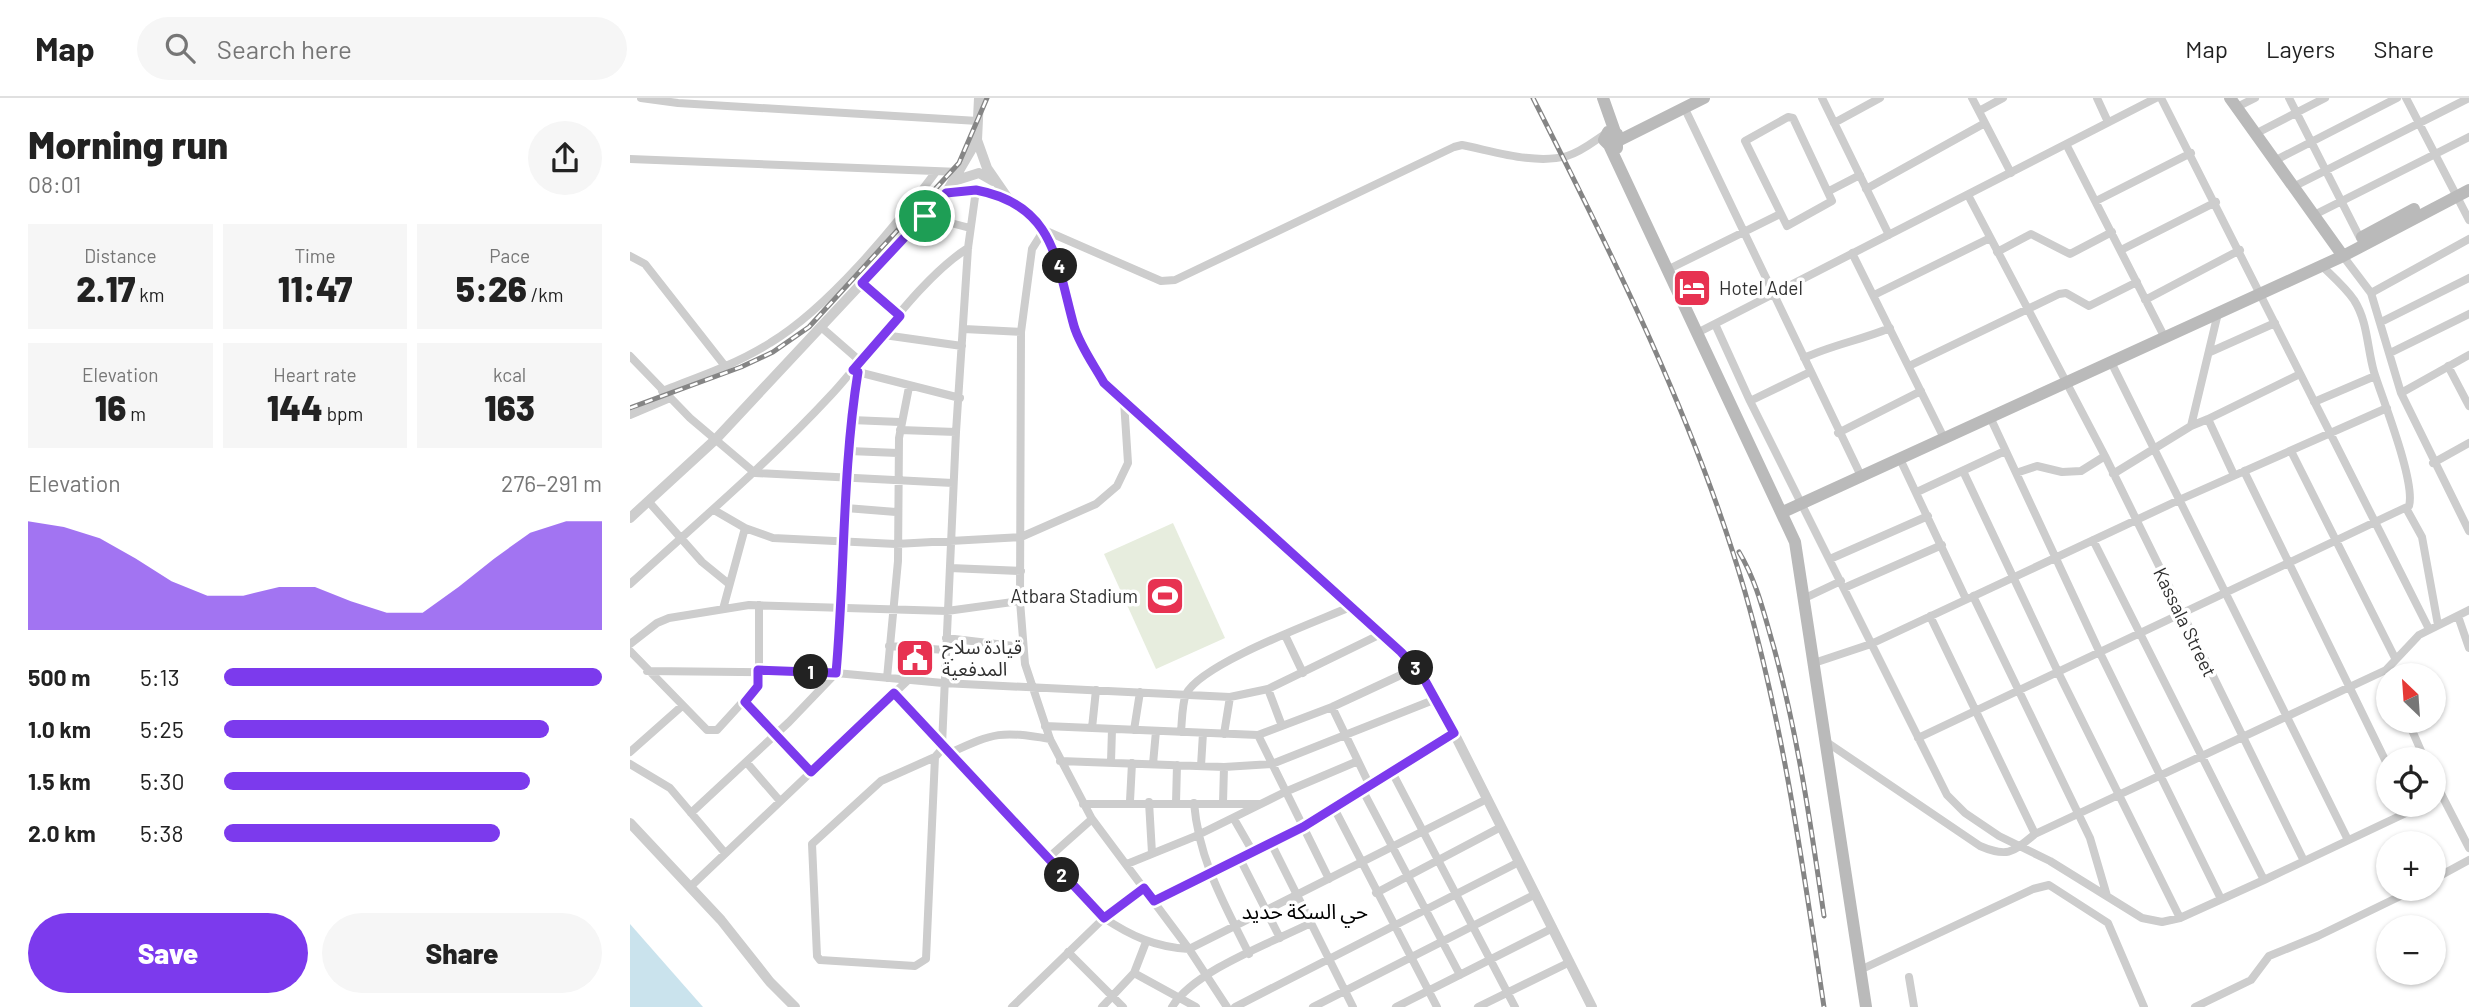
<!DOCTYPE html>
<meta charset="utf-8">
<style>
:root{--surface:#fff;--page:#f6f6f6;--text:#222;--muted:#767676;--line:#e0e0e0;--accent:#7c3aed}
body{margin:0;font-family:Barlow,"Noto Sans Arabic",sans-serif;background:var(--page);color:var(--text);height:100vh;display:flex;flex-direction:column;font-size:26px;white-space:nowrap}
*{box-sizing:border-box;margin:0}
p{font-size:23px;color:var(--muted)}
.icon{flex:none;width:38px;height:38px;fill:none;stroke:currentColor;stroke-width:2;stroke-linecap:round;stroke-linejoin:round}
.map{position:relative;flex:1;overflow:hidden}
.details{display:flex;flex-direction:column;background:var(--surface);width:630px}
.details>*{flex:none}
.needle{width:46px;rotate:335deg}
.buttons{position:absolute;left:1746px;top:565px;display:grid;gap:14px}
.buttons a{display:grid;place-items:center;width:70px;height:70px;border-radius:50%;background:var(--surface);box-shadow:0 2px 5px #0004;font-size:35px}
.pin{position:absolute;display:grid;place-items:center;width:60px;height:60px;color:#fff;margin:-30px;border:4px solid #fff;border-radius:50%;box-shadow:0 2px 7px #0007}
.km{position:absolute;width:35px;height:35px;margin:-18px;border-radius:50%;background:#222;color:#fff;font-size:19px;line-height:35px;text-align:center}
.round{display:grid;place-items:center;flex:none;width:74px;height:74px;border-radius:37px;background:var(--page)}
.summary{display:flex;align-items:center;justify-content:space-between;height:119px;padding:0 28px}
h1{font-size:38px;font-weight:800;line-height:52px}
.stats{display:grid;grid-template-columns:repeat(3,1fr);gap:10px;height:119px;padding:7px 28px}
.stats div{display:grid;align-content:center;border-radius:0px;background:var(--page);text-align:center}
.stats b{font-size:35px;font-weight:800}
.stats small{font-size:19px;font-weight:400}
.stats p{font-size:19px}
.chart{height:196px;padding:14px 28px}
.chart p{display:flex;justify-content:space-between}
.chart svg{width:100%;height:126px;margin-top:7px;fill:var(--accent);opacity:.7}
.action{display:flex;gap:14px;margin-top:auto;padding:14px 28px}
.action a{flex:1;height:80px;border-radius:42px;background:var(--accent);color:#fff;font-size:28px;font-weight:800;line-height:80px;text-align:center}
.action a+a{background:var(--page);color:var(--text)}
ul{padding:0 28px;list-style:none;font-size:23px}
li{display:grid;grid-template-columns:112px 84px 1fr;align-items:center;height:52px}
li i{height:18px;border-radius:9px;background:var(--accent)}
header{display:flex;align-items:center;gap:42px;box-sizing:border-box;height:98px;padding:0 35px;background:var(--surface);border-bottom:2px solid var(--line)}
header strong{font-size:33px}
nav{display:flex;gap:38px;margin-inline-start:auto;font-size:24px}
.search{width:490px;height:63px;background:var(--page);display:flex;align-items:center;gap:18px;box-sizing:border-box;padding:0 24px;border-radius:38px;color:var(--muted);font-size:26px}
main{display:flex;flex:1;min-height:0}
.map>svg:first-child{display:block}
.green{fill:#e7edde}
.water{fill:#cae3ed}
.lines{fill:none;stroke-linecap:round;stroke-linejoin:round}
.minor{stroke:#cdcdcd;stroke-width:8}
.tertiary{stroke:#cdcdcd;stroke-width:10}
.secondary{stroke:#bababa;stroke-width:12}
.rail-casing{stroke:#858585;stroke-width:5}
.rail{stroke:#fff;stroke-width:2.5;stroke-dasharray:8;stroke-linecap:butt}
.route-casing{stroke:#fff;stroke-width:14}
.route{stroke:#7c3aed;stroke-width:9}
.labels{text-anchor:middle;stroke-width:7;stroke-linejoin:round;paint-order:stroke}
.poi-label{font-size:19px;fill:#303030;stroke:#fff;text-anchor:start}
.street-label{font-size:19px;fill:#303030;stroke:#fff}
.neighbourhood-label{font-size:21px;fill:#000;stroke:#fff}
</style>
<header>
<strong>Map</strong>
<div class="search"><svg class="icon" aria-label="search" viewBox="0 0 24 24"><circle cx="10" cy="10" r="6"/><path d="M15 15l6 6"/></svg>Search here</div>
<nav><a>Map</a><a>Layers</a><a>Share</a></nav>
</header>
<main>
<section class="details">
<div class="summary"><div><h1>Morning run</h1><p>08:01</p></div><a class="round"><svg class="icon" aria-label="share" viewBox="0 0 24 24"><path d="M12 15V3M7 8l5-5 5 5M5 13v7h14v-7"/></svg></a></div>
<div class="stats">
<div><p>Distance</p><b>2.17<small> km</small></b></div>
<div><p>Time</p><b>11:47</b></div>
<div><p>Pace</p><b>5:26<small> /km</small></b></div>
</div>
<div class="stats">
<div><p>Elevation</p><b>16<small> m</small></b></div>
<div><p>Heart rate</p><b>144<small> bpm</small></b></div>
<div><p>kcal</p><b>163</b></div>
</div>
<div class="chart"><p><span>Elevation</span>276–291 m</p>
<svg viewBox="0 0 160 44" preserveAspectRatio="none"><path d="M0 44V6L10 8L20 12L30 19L40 27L50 32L60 32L70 29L80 29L90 34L100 38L110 38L120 29L130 19L140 10L150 6L160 6V44z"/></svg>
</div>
<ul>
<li><b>500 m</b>5:13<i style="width:100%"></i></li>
<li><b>1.0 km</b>5:25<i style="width:86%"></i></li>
<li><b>1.5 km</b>5:30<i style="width:81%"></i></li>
<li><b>2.0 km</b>5:38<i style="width:73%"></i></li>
</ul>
<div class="action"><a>Save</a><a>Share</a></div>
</section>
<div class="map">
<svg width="1839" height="909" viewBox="0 0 1839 909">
<rect width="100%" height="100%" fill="#fff"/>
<path class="green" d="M543,425L595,540L526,571L474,456Z"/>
<path class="water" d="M0,826L73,909H0Z"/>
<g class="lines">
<path class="minor" d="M11,0L48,5L348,23
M1192,0L1259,137
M1342,0L1381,75
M1467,0L1478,24
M1531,0L1799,531
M1659,0L1732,144
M1776,0L1839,122
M1607,9L1625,0
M1055,11L1232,380
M1349,13L1373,0
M1158,19L1163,20L1202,103L1157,128L1115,43Z
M1204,25L1250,0
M1627,35L1695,0
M1436,46L1535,240
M0,61L330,74
M1646,62L1767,0
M1665,88L1839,0
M1236,91L1355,25
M1199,93L1230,77
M1338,97L1475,358L1674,763
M1466,103L1561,55
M1686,116L1839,39
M294,118L340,130
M1491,152L1586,104
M1367,154L1401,136L1440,156L1482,134
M1222,155L1314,340
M0,158L15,166L95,268
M1713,158L1741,195L1771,295L1839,433
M1037,172L1150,116
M232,185L270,218
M1741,195L1839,141
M1244,197L1360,140
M1515,202L1610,152
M1751,224L1839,180
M1085,226L1120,303L1317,697L1335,715L1369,738L1420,763L1512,820L1532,824L1550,820L1634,782L1793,707
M191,229L230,263
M334,231L391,234
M1067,235L1526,0
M254,237L332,248
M1580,254L1645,225
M1760,255L1839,216
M0,258L60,320L125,375L323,385
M1174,260C1202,247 1231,242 1260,230
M1481,264L1718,742
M1279,268L1429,196L1436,195L1459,208L1507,184
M1818,268L1839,308
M224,273L330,300
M32,293C69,279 107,266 140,245C198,210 264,130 305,75
M1771,295L1839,257
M1120,303L1180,274
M1684,304L1745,278
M0,317L40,300
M1360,319L1470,555L1591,801
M1578,321L1670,276
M221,322L270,324
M1561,328L1578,321L1604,377
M270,332L326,334
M1208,335L1291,293
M219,353L268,355
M1661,353L1765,560
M1270,361L1336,501
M1803,365L1839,345
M1333,373L1428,574L1550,820
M1614,373L1759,670
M1386,375L1407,368L1432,374L1451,373L1475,358
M1483,376L1561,328L1588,215
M1287,394L1375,353
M18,403L72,464L99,486
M216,410L266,414
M1776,410L1792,439L1808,527
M84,412L115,430L143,440L266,446L391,439L466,406L487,388L498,365L494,303
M1463,442L1634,782
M1200,461L1298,418
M320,470L391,473
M0,486C68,424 138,365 201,297C242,253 289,181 338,150
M1214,490L1312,447
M1343,498L1460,740L1477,798
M1175,500L1211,483
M93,511L115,430
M1300,518L1405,736
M1828,518L1839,550
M655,537L673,575
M316,540L392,549
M0,546L27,525L39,520L119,507L317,513L390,503
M259,548L315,552
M0,553L77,632H87L129,586V507
M1184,565L1241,546L1549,402L1757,310
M17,573L206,575L313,585L600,599L638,591L751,536
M257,580L268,463L269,340L279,289
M638,591L652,628
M264,595L474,820C501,838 525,849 559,851L857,701
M115,604L181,674
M702,609L740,688
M1778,623L1795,662
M415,628L628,637L702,609L786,570
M462,630L466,592
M504,632L510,594
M551,634C552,623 552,606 556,596C572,565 686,524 720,509
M594,636L600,599
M628,637L699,781
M1288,640L1779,408C1786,384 1752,300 1744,274C1737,250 1738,224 1724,202C1715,189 1702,178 1691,167
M1195,643L1350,748C1378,760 1383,754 1405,736L1756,572L1789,537L1839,512
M312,647L326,334L338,150L346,92
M0,654L52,608
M320,655C366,634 370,633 420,641
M305,659L296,861L285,868L190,862L187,858L182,746L251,683L305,659L314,649
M430,663L594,669L642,666L806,601
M481,664L482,631
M117,665L150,703
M0,666L40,690L95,755
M523,666L526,633
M571,668L573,635
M762,674L885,909
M1804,682L1839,750
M733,693L830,877
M500,703L502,665
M519,704L522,755
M546,705L547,667
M564,705C569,763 594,805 619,856
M593,705L594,669
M453,706H629
M704,710L807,909
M61,715L159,624L206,575L212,508L219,342L228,274
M604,721L623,754
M641,745L723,909
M417,761L462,721
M610,761L650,840
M497,766L566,738L655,694L728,663
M1804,781L1839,762
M60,789L277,583
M746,795L871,729
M524,803L673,729L824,635
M438,854L493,909
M1230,872L1403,791L1419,787L1478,825L1514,909
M504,875L566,909
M1279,879L1284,909
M382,909L474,820L514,790
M472,909L504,875L516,844
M542,909C565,872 641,845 681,825
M597,909L559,851L462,721L420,641L395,566L390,503L391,234L402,151L414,132L531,183L545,182L824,49L832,47C863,53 905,67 937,58C951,54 963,44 975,36
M605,909L889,764
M683,909L906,796
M766,909L923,830
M848,909L940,864
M1565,909L1621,882L1639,858L1688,838L1785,791"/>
<path class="tertiary" d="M349,0L347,42L357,70L377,99L407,122L421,143L445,231L474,285L786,570L824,635L962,909
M327,82L349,75L363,83
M316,95L346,92L377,99
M0,420L86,341L316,95L347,42
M0,725L91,822L140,884L165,909"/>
<path class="secondary" d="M973,0L985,34
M1600,0L1713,158
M988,43L1074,0
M979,47L1165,444L1236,909
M984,47H979L974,42L978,34L987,36V50
M1732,139L1784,111
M1153,414L1713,158L1839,92"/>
<g class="rail-casing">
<path id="rail" d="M903,0C984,160 1065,322 1115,494C1154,631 1173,769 1194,909
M0,310L111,269L143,254L179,229L329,65L357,0
M1109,454C1127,484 1134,516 1144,550C1168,638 1181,728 1194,818"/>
</g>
<use href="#rail" class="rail"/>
</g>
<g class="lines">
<g class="route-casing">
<path id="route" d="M346,92C425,107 426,163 444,228C450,248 464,267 474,285L771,554L793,579L824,635L673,729L524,803L514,790L474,820L264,595L181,674L115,604L128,588V572L206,575C215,475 212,373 228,274L223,272L270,218L232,185L316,95Z"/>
</g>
<use href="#route" class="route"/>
</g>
<defs>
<g id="hotel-square" transform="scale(2.0125)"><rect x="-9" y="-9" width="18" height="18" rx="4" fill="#e73251" stroke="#fff"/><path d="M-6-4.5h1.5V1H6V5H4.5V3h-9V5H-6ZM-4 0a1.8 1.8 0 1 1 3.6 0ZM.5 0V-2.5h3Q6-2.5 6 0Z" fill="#fff"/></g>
<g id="stadium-square" transform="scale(2.0125)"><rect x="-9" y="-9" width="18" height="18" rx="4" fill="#e73251" stroke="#fff"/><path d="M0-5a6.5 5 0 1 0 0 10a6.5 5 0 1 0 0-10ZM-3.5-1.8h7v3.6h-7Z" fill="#fff"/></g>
<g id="civic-square" transform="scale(2.0125)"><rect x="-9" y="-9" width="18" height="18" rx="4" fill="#e73251" stroke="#fff"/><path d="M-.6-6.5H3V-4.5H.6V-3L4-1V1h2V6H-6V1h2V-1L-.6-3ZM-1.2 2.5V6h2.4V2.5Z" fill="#fff"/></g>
</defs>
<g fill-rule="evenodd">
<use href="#hotel-square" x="1062" y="190"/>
<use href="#stadium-square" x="535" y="498"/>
<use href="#civic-square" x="285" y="560"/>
</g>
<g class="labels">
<g class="poi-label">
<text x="1089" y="197">Hotel Adel</text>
<text x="508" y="505" text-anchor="end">Atbara Stadium</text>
<text x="312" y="556">قيادة سلاح<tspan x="312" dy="22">المدفعية</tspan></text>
</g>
<g class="street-label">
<text transform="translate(1555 524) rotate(64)" y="7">Kassala Street</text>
</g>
<g class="neighbourhood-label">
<text x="675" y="821">حي السكة حديد</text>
</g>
</g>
</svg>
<div class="buttons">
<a><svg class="needle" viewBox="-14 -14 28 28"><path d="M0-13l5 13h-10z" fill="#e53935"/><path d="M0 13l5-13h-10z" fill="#767676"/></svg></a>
<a><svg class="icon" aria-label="locate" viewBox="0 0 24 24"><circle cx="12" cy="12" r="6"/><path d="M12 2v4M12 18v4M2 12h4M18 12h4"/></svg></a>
<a>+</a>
<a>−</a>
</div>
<div class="pin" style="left:295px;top:118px;background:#1e9e55"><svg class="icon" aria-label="arrive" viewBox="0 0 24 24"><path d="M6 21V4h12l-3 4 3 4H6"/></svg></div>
<b class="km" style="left:181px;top:574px">1</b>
<b class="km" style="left:432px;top:777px">2</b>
<b class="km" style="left:786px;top:570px">3</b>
<b class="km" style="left:430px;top:168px">4</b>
</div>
</main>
